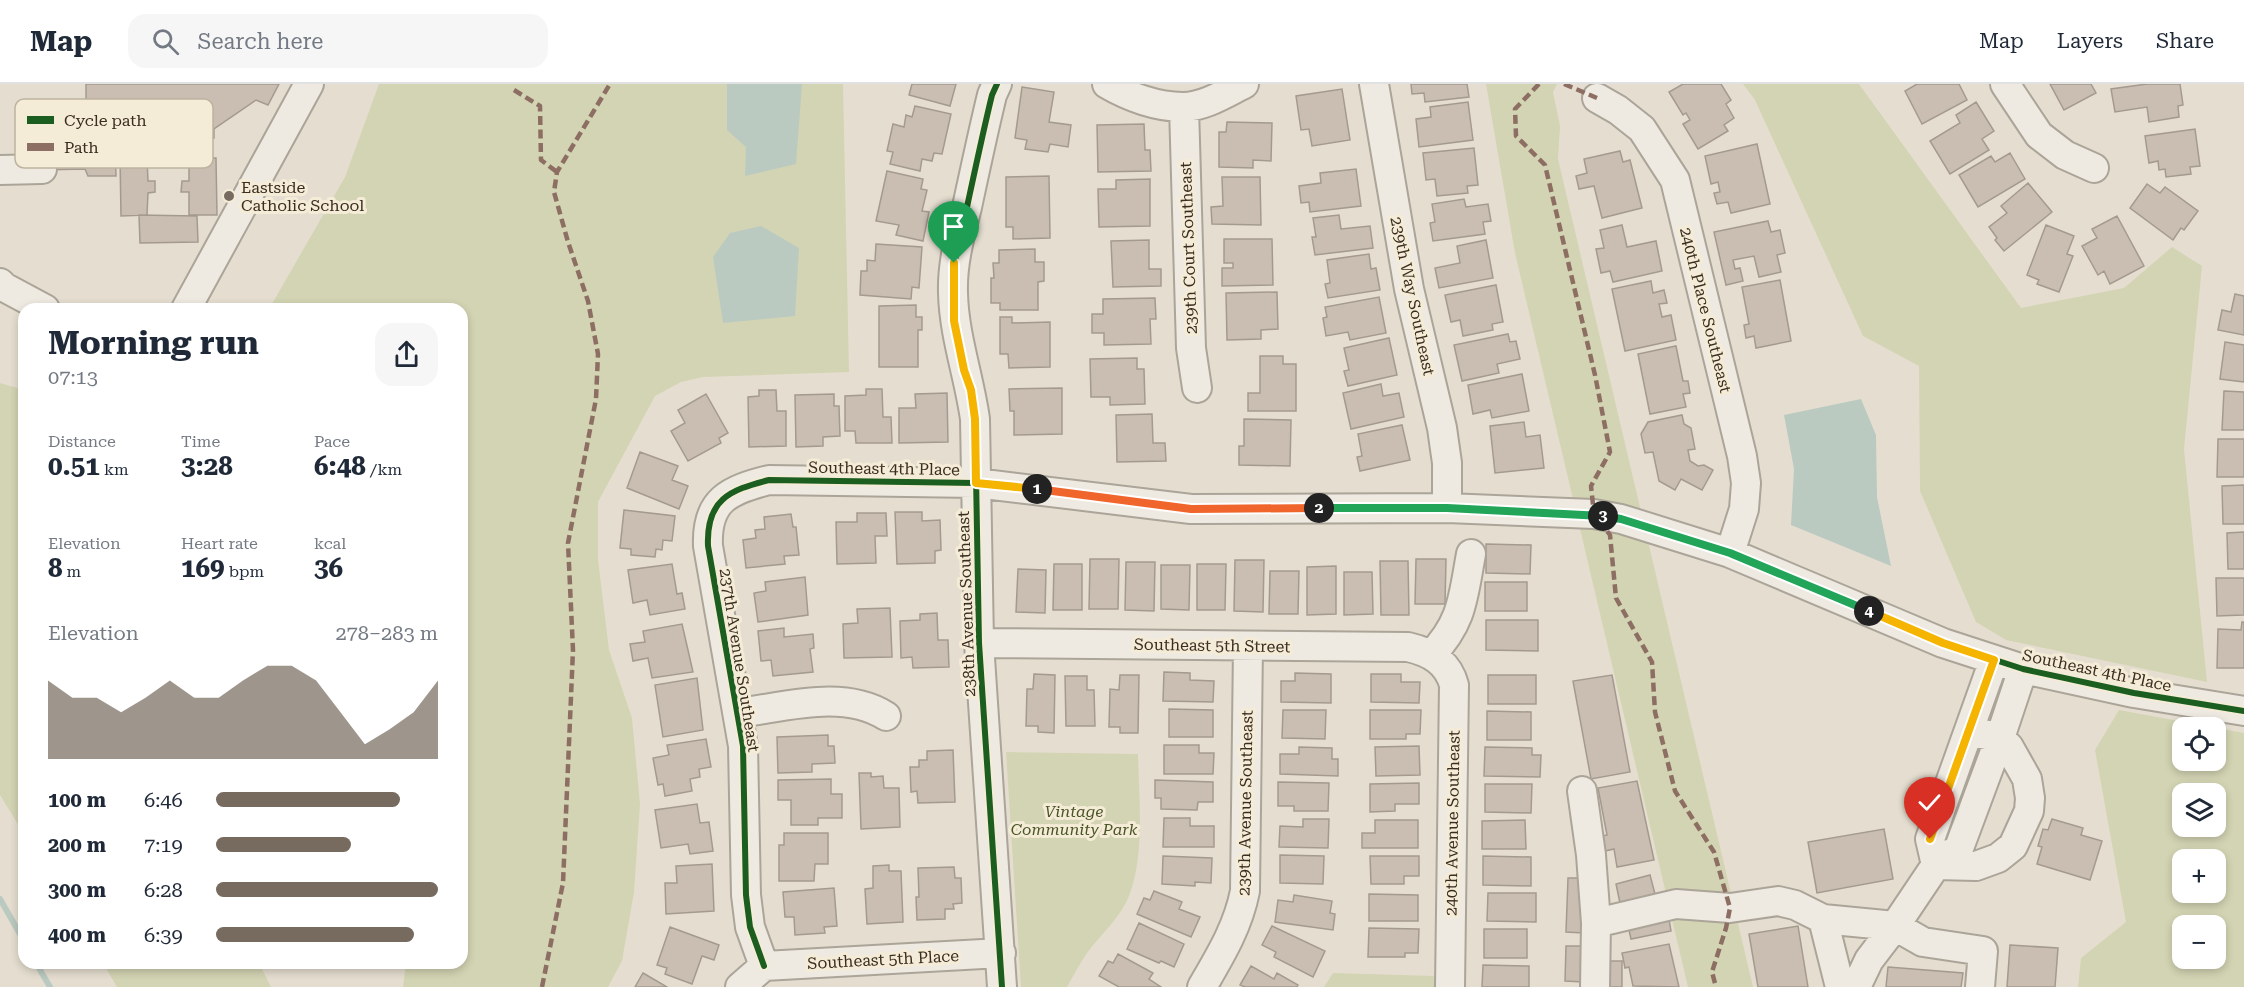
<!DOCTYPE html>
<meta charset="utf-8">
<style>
:root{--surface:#fff;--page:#f6f6f7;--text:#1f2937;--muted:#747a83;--line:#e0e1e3;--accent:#766b5e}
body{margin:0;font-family:"Roboto Serif",serif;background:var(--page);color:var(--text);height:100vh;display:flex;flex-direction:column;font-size:22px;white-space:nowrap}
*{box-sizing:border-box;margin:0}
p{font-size:20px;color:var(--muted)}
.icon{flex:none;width:33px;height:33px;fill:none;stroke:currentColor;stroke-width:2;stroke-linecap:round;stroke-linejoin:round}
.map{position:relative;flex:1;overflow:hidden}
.side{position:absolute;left:18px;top:219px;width:450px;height:666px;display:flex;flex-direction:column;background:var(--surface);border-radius:18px;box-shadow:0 3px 9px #0003}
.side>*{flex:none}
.controls{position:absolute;left:2172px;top:633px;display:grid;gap:12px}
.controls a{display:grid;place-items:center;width:54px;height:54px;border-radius:12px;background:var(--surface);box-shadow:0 3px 9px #0003;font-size:30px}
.pin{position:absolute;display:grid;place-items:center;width:51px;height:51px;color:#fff;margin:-62px -26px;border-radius:50% 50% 50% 0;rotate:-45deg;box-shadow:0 0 6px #0007}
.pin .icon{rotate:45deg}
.km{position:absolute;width:30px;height:30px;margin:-15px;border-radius:50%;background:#222;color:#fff;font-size:16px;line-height:30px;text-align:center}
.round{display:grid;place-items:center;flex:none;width:63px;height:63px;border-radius:18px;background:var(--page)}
.headline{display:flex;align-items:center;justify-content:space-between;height:102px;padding:0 30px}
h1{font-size:33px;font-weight:700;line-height:45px}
.metrics{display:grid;grid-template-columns:repeat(3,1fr);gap:9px;height:102px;padding:6px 30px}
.metrics div{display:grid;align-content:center}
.metrics b{font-size:26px;font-weight:700}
.metrics small{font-size:16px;font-weight:400}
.metrics p{font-size:16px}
.chart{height:168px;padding:12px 30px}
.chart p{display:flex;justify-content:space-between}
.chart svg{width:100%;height:108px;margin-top:6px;fill:var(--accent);opacity:.7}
ul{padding:0 30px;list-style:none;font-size:20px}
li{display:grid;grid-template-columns:96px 72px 1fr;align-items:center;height:45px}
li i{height:15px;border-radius:8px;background:var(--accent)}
header{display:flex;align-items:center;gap:36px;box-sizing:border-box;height:84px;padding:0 30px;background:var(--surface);border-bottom:2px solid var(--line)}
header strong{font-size:28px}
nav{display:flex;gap:33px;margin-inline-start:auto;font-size:21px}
.search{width:420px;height:54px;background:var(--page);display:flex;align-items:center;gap:15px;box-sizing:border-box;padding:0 21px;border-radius:18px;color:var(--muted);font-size:22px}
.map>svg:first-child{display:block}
.green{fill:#d3d4b3;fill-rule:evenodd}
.water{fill:#bbcac1}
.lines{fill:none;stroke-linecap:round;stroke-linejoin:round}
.stream{stroke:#bbcac1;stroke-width:6}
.building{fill:#c9beb1;stroke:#a59a8f;stroke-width:1.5}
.minor-casing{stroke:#aba498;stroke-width:32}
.minor{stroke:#eee9e1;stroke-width:28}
.quiet{stroke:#8d6e63;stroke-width:4.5;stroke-dasharray:9 4.5;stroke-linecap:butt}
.cycleway-casing{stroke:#f5ecd7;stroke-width:10}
.cycleway{stroke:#1b5e20;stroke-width:6}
.split-1-casing{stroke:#fff;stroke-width:12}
.split-2-casing{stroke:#fff;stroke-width:12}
.split-3-casing{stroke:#fff;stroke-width:12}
.split-4-casing{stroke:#fff;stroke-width:12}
.split-5-casing{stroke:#fff;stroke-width:12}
.split-1{stroke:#f5b400;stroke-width:8}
.split-2{stroke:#f0652b;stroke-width:8}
.split-3{stroke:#22a559;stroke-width:8}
.split-4{stroke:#22a559;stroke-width:8}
.split-5{stroke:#f5b400;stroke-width:8}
.poi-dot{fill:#766b5e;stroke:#f5ecd7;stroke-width:2}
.labels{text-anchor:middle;stroke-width:6;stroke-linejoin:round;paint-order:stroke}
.poi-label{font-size:16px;fill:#3a2d20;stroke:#f5ecd7;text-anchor:start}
.street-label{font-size:16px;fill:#3a2d20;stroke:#f5ecd7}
.park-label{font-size:16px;font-style:italic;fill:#4a5528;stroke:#f5ecd7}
.key{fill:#f5ecd7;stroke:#bdb3a0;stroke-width:1.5}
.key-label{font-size:16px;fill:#3a2d20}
</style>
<header>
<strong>Map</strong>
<div class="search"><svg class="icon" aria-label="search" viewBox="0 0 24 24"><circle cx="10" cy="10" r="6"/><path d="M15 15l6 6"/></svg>Search here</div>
<nav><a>Map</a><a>Layers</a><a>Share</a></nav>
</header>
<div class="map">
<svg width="2244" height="903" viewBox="0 0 2244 903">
<rect width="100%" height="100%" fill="#e5ded0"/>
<path class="green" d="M379,0H843L849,288L703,293L681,298L655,312L598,418V476L609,566L632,634L640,720L634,808L622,877L608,903H403L406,879H462V225H269L345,93Z
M1486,0H1557L1553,8L1560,42L1558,75L1753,903H1688L1515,169Z
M1743,0H1859L2021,224L2124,204L2172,163L2202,182L2184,365L2207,598L2006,556L1976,538L1920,407L1919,282L1863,252L1755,16Z
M0,299L24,306V750L0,711Z
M2119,626L2244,649V903H2078L2081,874L2126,838L2095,666ZM2182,644H2216V676H2182ZM2182,710H2216V742H2182ZM2182,776H2216V808H2182ZM2182,842H2216V874H2182Z
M1006,668L1138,670C1139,713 1145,771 1129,812C1121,831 1107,845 1094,860C1083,873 1075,889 1067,903H1021Z
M103,879H259L271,903H117Z
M1333,889L1435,892V903H1324Z"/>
<path class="water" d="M727,0H802L796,80L745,92L746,63L727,46Z
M761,142L799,164L795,232L723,239L713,173L730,149Z
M1861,315L1876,351L1877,413L1891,482L1791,441L1794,385L1784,331Z"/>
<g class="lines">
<path class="stream" d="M0,815L24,857
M36,879L50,903"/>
</g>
<path class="building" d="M86,0H279L268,21L256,16L214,45V54L115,58L116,92H88L85,85L42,86V53L86,52Z
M912,0H956L950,22L909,11Z
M1411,0H1467L1469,13L1425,18L1424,9L1412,10Z
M1683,0H1721L1731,16L1726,20L1734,34L1724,41L1728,47L1698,65L1683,40L1690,36L1686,29L1683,31L1669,8Z
M1917,0H1959L1967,16L1922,40L1905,7Z
M2050,0H2091L2096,9L2064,26Z
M2147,0H2180L2183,21L2178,22L2179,33L2149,38L2147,23L2115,28L2111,5Z
M1022,3L1054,8L1049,38L1071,41L1068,63L1050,60L1048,68L1025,65L1027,56L1015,54Z
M1342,5L1350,56L1312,62L1309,45L1301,46L1296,12Z
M1468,18L1473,56L1419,63L1416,35L1431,33L1430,23Z
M1976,18L1994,47L1982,55L1989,66L1950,90L1930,57L1960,39L1956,31Z
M915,22L951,30L942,70L934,69L932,77L922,75L920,87L890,80L893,68L887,67L893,40L904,43L906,31L912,33Z
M1227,38L1272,39L1271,77L1253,76V84L1219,83V48H1226Z
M1144,40L1145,66H1150L1151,87L1098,88L1097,41Z
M2195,45L2200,82L2190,83L2191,90L2166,93L2165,85L2159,86L2158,77L2149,79L2145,52Z
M1757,60L1770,120L1731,129L1728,118L1717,120L1714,109L1720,108L1718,98L1711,100L1705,72Z
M1474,64L1478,101L1467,102L1468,109L1437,112L1435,95L1426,96L1423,69Z
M1620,67L1623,78L1630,76L1642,124L1602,134L1594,102L1579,105L1576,92L1587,89L1584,75Z
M2010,69L2025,95L1978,123L1959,91L1991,72L1995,78Z
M120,74H147L148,97H155V108L148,109L147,131L121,132Z
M189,74H216L217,131H189V108H181L182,97H189Z
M1356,85L1361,122L1310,128L1309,118L1301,119L1299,102L1321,99L1320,89Z
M887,87L923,95L921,105L927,106L922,127L929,128L923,157L896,151L899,141L876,137Z
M1049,92L1050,154L1013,155V143H1006V93Z
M1222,93H1260L1261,141L1212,140L1211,123L1223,122Z
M1150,95V142L1099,143L1098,105H1116V96Z
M2028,99L2052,128L2004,167L1995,156L1997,154L1989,143L2007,129L2001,122Z
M2147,100L2160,109L2165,103L2198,127L2184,146L2181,144L2173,156L2130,124Z
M1464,115L1466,123L1488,120L1491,137L1483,138L1485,150L1433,157L1430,139L1435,138L1432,120Z
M139,131L197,132L198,158L140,159Z
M1339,131L1341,145L1370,142L1373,164L1315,171L1312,153H1316L1313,134Z
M2117,132L2144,182L2110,200L2104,187L2098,191L2082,162L2097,154L2092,145Z
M1768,137L1771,148L1780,146L1785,169L1777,171L1781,188L1759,193L1754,172L1733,176L1735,185L1740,184L1743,197L1726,201L1714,148Z
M1622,141L1627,163L1656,157L1662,187L1613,198L1610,187L1601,189L1596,165L1604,164L1600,146Z
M2046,141L2074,152L2067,170L2073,172L2059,208L2037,200L2039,196L2027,191Z
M1224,155H1272L1273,201L1222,202V184H1233V179H1224Z
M1149,156V185H1161V202L1113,203L1111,157Z
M1486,156L1493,194L1439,204L1435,184L1460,179L1457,162Z
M876,160L922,163L919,204L912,203L911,215L860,211L861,187H867V176L875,177Z
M1035,165V178H1044V197L1038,198V226H1000V219H991V194H994L993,179H999V166Z
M1369,170L1371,185L1376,184L1380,206L1328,214L1325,200L1330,199L1327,176Z
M1780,196L1791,257L1756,264L1754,252L1746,254L1744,241L1749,240L1742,203Z
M1651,197L1653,209L1664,206L1667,219L1659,220L1662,233L1671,231L1676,256L1625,267L1612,205Z
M1496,201L1503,238L1492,240L1493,246L1463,252L1460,236L1451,238L1445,211Z
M1277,208L1278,245L1261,246V255L1227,256L1226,209Z
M2235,210L2244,212V251L2218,246L2222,226L2231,228Z
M1379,213L1386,249L1350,256L1348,248L1326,252L1323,234L1327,233L1325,223Z
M1155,214L1156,235H1150L1151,260L1104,261V249H1092V230H1103V215Z
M916,221V233H922V246H918V283H879V222Z
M1000,233H1012V239L1050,238V283L1009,284L1008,270H1000Z
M1508,250L1510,258L1516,257L1520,275L1497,280L1499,289L1462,297L1454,261Z
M1389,254L1397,291L1348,302L1344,287L1349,286L1344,264Z
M2225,258L2244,261V298L2220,295Z
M1676,262L1683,297H1688L1690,309L1683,310L1686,323L1650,330L1638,270Z
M1260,272H1283V280H1296V327H1248V309H1260Z
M1137,274V285H1144L1145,320L1110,321V313H1091L1090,275Z
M1522,290L1529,327L1492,334L1490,326L1473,330L1468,301Z
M1381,300L1383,312L1399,309L1404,333L1351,345L1343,309Z
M1062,304V350L1014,351V327H1010L1009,305Z
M866,305H882L883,333H891L892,359H856L855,347H845V312L866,311Z
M759,306H776L777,327H786V362L749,363L748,313L759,312Z
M2224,307L2244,308V346H2222Z
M947,309L948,358L899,359V324H916L915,310Z
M706,310L728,349L719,354L721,359L688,377L671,347L685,339L678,326Z
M834,310V322H839L840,352L823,353V362L796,363L795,311Z
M1152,330L1153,359H1165L1166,377L1117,378L1116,331Z
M1682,331L1684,340L1691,344L1695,365L1688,366L1690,377L1698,382L1704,381L1713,386L1702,406L1681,395L1675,406L1659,397L1653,368L1645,369L1641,350L1648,338Z
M1244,335L1291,336L1290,382L1239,381V362H1244Z
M1524,338L1526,353L1540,351L1544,384L1495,389L1490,342Z
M1402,341L1410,376L1360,387L1357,373L1362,372L1358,350Z
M2218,355H2244V393H2217Z
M640,368L678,382L672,396L688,402L679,425L627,404Z
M2244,401V440H2223L2222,402Z
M624,426L675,432L672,457L663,456L662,466L656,465L655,473L631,471V465L620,464Z
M895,428H922V437L940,436L941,466L935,467V479L897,480Z
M857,429H886L887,452H875L876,479L837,480L836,438H857Z
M791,430L793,443H796L799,471L784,472L785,480L746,484L743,456L756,454L755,446L765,445L764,433Z
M2244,448V485H2228L2227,449Z
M1486,460L1531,461L1530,490L1486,489Z
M1090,475H1119L1118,525H1089Z
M1416,475H1446L1445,520H1415Z
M1235,476H1264L1263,528L1234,527Z
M1380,477H1408L1409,531H1381Z
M1126,478H1155L1154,527L1125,526Z
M672,480L677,510L682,509L685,525L650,531L647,516L633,519L628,486Z
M1054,480H1082V526H1053Z
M1197,480H1226L1225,526H1197Z
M1161,481H1190L1189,526L1161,525Z
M1336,482V530L1307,531V483Z
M1018,485L1046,486L1045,529L1016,528Z
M1270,487H1299L1298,530H1269Z
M1344,488H1372L1373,530L1344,531Z
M805,493L808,531L758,538L754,509L766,507L765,498Z
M2216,494H2244V531L2217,532Z
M1485,498H1527V527H1485Z
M890,524L892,573L844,574L843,540L858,539L857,525Z
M937,529L938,556H948L949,583L913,584L912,573L901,574L900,537L920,536V530Z
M1486,536H1538V567L1486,566Z
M2242,538H2244V584H2217L2218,545L2241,546Z
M682,540L693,588L652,594L648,574L633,577L630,560L645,558L643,547Z
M784,544V553L813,550L814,564L810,565L813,588L773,592L771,576L761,577L758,547Z
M1164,588L1190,589V596L1214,597L1213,618L1163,617Z
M1295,589L1331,590V619L1281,618V597H1295Z
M1034,590L1055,591L1054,649L1038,648V642H1026L1027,605H1033Z
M1371,590H1401V598H1420L1419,619L1371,618Z
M1120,591H1139L1138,649H1120V643H1109L1110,605L1119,606Z
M1488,591H1536V620H1488Z
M1612,591L1630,688L1591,695L1573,597Z
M1065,592H1087V606H1094L1095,642H1066Z
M697,594L703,646L663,653L655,601Z
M1169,625L1213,626V653H1169Z
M1283,626H1326L1325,655L1282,654Z
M1370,626H1421L1420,650H1406V655H1370Z
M1487,627L1531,628V656H1487Z
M828,651V662H834L835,679L812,680V688L778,689L777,653Z
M706,655L711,683L699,685L700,693L690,695L692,707L665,712L663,700L658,701L653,674L669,671L667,661Z
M1164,661H1199V669H1214L1213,690H1164Z
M1419,662L1420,691L1376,692L1375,663Z
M1299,663L1332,664V675H1338V692L1280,690V670H1299Z
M1485,663L1532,664V671H1541L1540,693L1484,692Z
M953,666L955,718L918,719L917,707L911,708L910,683H919V676H927V667Z
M859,689H871V693L883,692L884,704H899L900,743L861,745Z
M831,695V710H842V734H818V741H791V716H778V696Z
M1155,696L1213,698V718H1198L1197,726L1161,725V714H1155Z
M1637,697L1654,776L1617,783L1614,765L1605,767L1602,752L1607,751L1598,704Z
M1278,698L1329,699L1328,727H1294V722H1278Z
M1419,699V720H1395V727L1370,728V700Z
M1485,700H1532L1531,729L1485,728Z
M697,720L700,739L709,738L713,767L690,770L688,760L661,764L655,726Z
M1164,734H1190V742H1214V763H1163Z
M1303,735H1329L1328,764L1279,763L1280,742L1303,743Z
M2052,735L2083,744L2081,751L2102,757L2090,796L2037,780L2042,763L2038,762L2043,745L2048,746Z
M1375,736H1418V764H1362V749H1375Z
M1525,736L1526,765H1482V737Z
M1884,745L1893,795L1817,809L1808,758Z
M784,749H828V780H815L814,797H779V761H784Z
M1280,771L1324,772L1323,800L1280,799Z
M1163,772L1212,774L1211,799L1195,798V802L1162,800Z
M1370,772H1419V792H1404V800H1371Z
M1483,772L1531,773V802L1483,801Z
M712,780L714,827L666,830L665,799H677L676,782Z
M889,781V787H901L903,838L867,840L865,805L873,804V782Z
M954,783L955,794H961L962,819L953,820L954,825H945V835L917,836L916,813H919L918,784Z
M1650,791L1655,810L1620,819L1616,800Z
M1568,794H1584L1583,849L1566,848Z
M834,804L837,842L824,843L825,849L795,851L794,833H785L783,808Z
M1154,807L1182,818L1179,825L1200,833L1191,853L1137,830L1144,814L1150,816Z
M1488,809H1536V838L1487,837Z
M1369,810L1418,811V837H1369Z
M1294,811L1332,817L1330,829L1335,830L1333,846L1275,838L1278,816L1293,818Z
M1668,829L1671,847L1631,855L1627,837Z
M1139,839L1184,860L1174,883L1161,877L1159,879L1127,865Z
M1272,842L1325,867L1313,893L1274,873L1276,868L1262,861Z
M1798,842L1808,903H1758L1749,850Z
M670,843L719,861L714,876L702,872L692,900L665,890L667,884L657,881Z
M1369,844L1419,845L1418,869H1405V873H1368Z
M1484,845H1527V874H1484Z
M1669,860L1679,903L1633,902L1629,883L1625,884L1622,869Z
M2010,861L2058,864L2055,903H2007Z
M1566,862H1584L1583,898L1565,897Z
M1118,870L1153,889L1149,895L1161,903H1119L1099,892L1108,877L1113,879Z
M1603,877H1622V903H1603Z
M1483,881L1529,882V903H1482Z
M1251,882L1274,895L1277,889L1298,901L1297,903H1245L1240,901Z
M1888,883L1963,889L1961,903H1886Z
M643,889L667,903H635Z"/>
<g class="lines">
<g class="minor-casing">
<path id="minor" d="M997,0L992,11C983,48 975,86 967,123C960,151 952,179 953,209C954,252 969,292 975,335L979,559L1002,903
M1107,0C1129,13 1157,23 1183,23C1204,23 1226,9 1244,0
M1374,0L1409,205L1442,344L1447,379V424
M2005,0L2039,51L2065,71L2094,84
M1597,14L1618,26L1642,45L1675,96L1742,372L1746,399L1744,425L1730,469
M1184,23L1191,264L1197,304
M0,86L42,85
M0,199L4,203L45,225
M186,225L309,0
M979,559L1408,563C1430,568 1448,578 1454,601L1450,903
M1431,571C1463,538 1463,513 1471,470
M738,629C786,623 843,605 886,632
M1582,707L1591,771L1596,839
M1936,781L1976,782L1998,774L2013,762L2029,727L2030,714L2027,695L2009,663L2000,654L1970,647
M1936,781L1930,755L1994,576
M1823,835L1840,903
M764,882L750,843L746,811L743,662L708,462C706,416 729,406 769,396L976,399L1191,425L1447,424L1594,430L1621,435L1730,469L1943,559L2023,585L2134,609L2244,627
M764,882L1001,869
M740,903L764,882
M1202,903C1220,872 1238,843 1245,807L1248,562
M1595,903L1596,839L1676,820L1730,824L1778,817L1795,821L1823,835L1895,842L1869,876L1856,903
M1980,903L1983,867L1923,858L1895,842L1936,781L1959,764L2000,654L2023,585"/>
</g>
<use href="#minor" class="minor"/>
<path class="quiet" d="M1539,0L1515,25L1516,52L1545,81L1595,291L1610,368L1591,402L1594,430L1610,451L1616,514L1652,578L1655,628L1675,707L1714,768L1730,824L1726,844L1712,888L1716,903
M1564,0L1597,14
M514,6L540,22L541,76L557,88
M542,903L563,799L573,566L568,459L596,315L598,270L588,217L568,158L554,108L557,88L610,0"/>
<g class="cycleway-casing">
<path id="cycleway" d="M997,0L992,11C983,48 975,86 967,123C960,151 952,179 953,209C954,252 969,292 975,335L979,559L1002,903
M764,882L750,843L746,811L743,662L708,462C706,416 729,406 769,396L976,399L1191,425L1447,424L1594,430L1621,435L1730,469L1943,559L2023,585L2134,609L2244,627"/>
</g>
<use href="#cycleway" class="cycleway"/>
</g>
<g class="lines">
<g class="split-1-casing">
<path id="split-1" d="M954,179V237L964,286L971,306L975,335L976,399L1037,405"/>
</g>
<g class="split-2-casing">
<path id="split-2" d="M1037,405L1191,425L1319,424"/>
</g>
<g class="split-3-casing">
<path id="split-3" d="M1319,424H1447L1603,432"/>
</g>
<g class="split-4-casing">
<path id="split-4" d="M1603,432L1621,435L1730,469L1869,527"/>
</g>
<g class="split-5-casing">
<path id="split-5" d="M1869,527L1943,559L1994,576L1930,755"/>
</g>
<use href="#split-1" class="split-1"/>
<use href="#split-2" class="split-2"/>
<use href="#split-3" class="split-3"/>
<use href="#split-4" class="split-4"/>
<use href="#split-5" class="split-5"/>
</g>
<circle class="poi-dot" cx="229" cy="112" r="6"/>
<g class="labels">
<g class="poi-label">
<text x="241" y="109">Eastside<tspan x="241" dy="18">Catholic School</tspan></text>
</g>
<g class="street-label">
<text transform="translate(1188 164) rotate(-92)" y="6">239th Court Southeast</text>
<text transform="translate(1413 212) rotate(78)" y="6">239th Way Southeast</text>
<text transform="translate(1706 226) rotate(76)" y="6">240th Place Southeast</text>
<text transform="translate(884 384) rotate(1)" y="6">Southeast 4th Place</text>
<text transform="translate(966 520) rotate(-92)" y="6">238th Avenue Southeast</text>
<text transform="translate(1212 561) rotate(1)" y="6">Southeast 5th Street</text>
<text transform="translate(740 576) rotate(81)" y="6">237th Avenue Southeast</text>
<text transform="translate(2097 586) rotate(12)" y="6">Southeast 4th Place</text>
<text transform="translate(1245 719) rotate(-89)" y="6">239th Avenue Southeast</text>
<text transform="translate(1452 739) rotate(-89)" y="6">240th Avenue Southeast</text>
<text transform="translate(883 875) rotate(-3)" y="6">Southeast 5th Place</text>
</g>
<g class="park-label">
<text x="1074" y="733">Vintage<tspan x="1074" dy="18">Community Park</tspan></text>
</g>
</g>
<rect x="15" y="15" width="198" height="69" rx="9" class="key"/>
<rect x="27" y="32" width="27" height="8" fill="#1b5e20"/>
<rect x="27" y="59" width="27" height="8" fill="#8d6e63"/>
<g class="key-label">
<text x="64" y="42">Cycle path</text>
<text x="64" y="69">Path</text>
</g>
</svg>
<div class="controls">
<a><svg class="icon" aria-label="locate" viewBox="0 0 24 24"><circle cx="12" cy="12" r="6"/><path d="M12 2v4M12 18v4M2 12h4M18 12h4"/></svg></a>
<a><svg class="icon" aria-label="layers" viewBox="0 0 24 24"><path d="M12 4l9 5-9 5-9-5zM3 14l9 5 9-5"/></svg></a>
<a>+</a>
<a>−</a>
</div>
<div class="pin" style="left:954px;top:179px;background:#1e9e55"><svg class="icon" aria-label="arrive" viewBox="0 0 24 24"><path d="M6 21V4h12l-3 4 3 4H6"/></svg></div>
<div class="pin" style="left:1930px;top:755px;background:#d93025"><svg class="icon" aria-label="check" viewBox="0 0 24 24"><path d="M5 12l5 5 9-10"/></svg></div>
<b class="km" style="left:1037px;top:405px">1</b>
<b class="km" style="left:1319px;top:424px">2</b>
<b class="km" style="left:1603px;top:432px">3</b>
<b class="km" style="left:1869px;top:527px">4</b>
<section class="side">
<div class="headline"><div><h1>Morning run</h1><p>07:13</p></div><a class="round"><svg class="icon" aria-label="share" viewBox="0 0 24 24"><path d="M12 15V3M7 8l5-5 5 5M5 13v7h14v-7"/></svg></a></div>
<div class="metrics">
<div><p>Distance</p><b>0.51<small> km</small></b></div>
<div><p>Time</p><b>3:28</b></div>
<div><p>Pace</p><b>6:48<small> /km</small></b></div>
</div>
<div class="metrics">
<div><p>Elevation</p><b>8<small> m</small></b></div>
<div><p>Heart rate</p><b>169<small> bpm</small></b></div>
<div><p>kcal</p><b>36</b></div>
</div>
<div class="chart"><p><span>Elevation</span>278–283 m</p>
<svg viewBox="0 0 160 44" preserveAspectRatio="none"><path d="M0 44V12L10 19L20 19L30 25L40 19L50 12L60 19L70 19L80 12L90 6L100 6L110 12L120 25L130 38L140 32L150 25L160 12V44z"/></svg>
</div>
<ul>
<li><b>100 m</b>6:46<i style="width:83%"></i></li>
<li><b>200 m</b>7:19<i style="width:61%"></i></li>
<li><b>300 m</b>6:28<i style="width:100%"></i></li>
<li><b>400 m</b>6:39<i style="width:89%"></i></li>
</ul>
</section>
</div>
